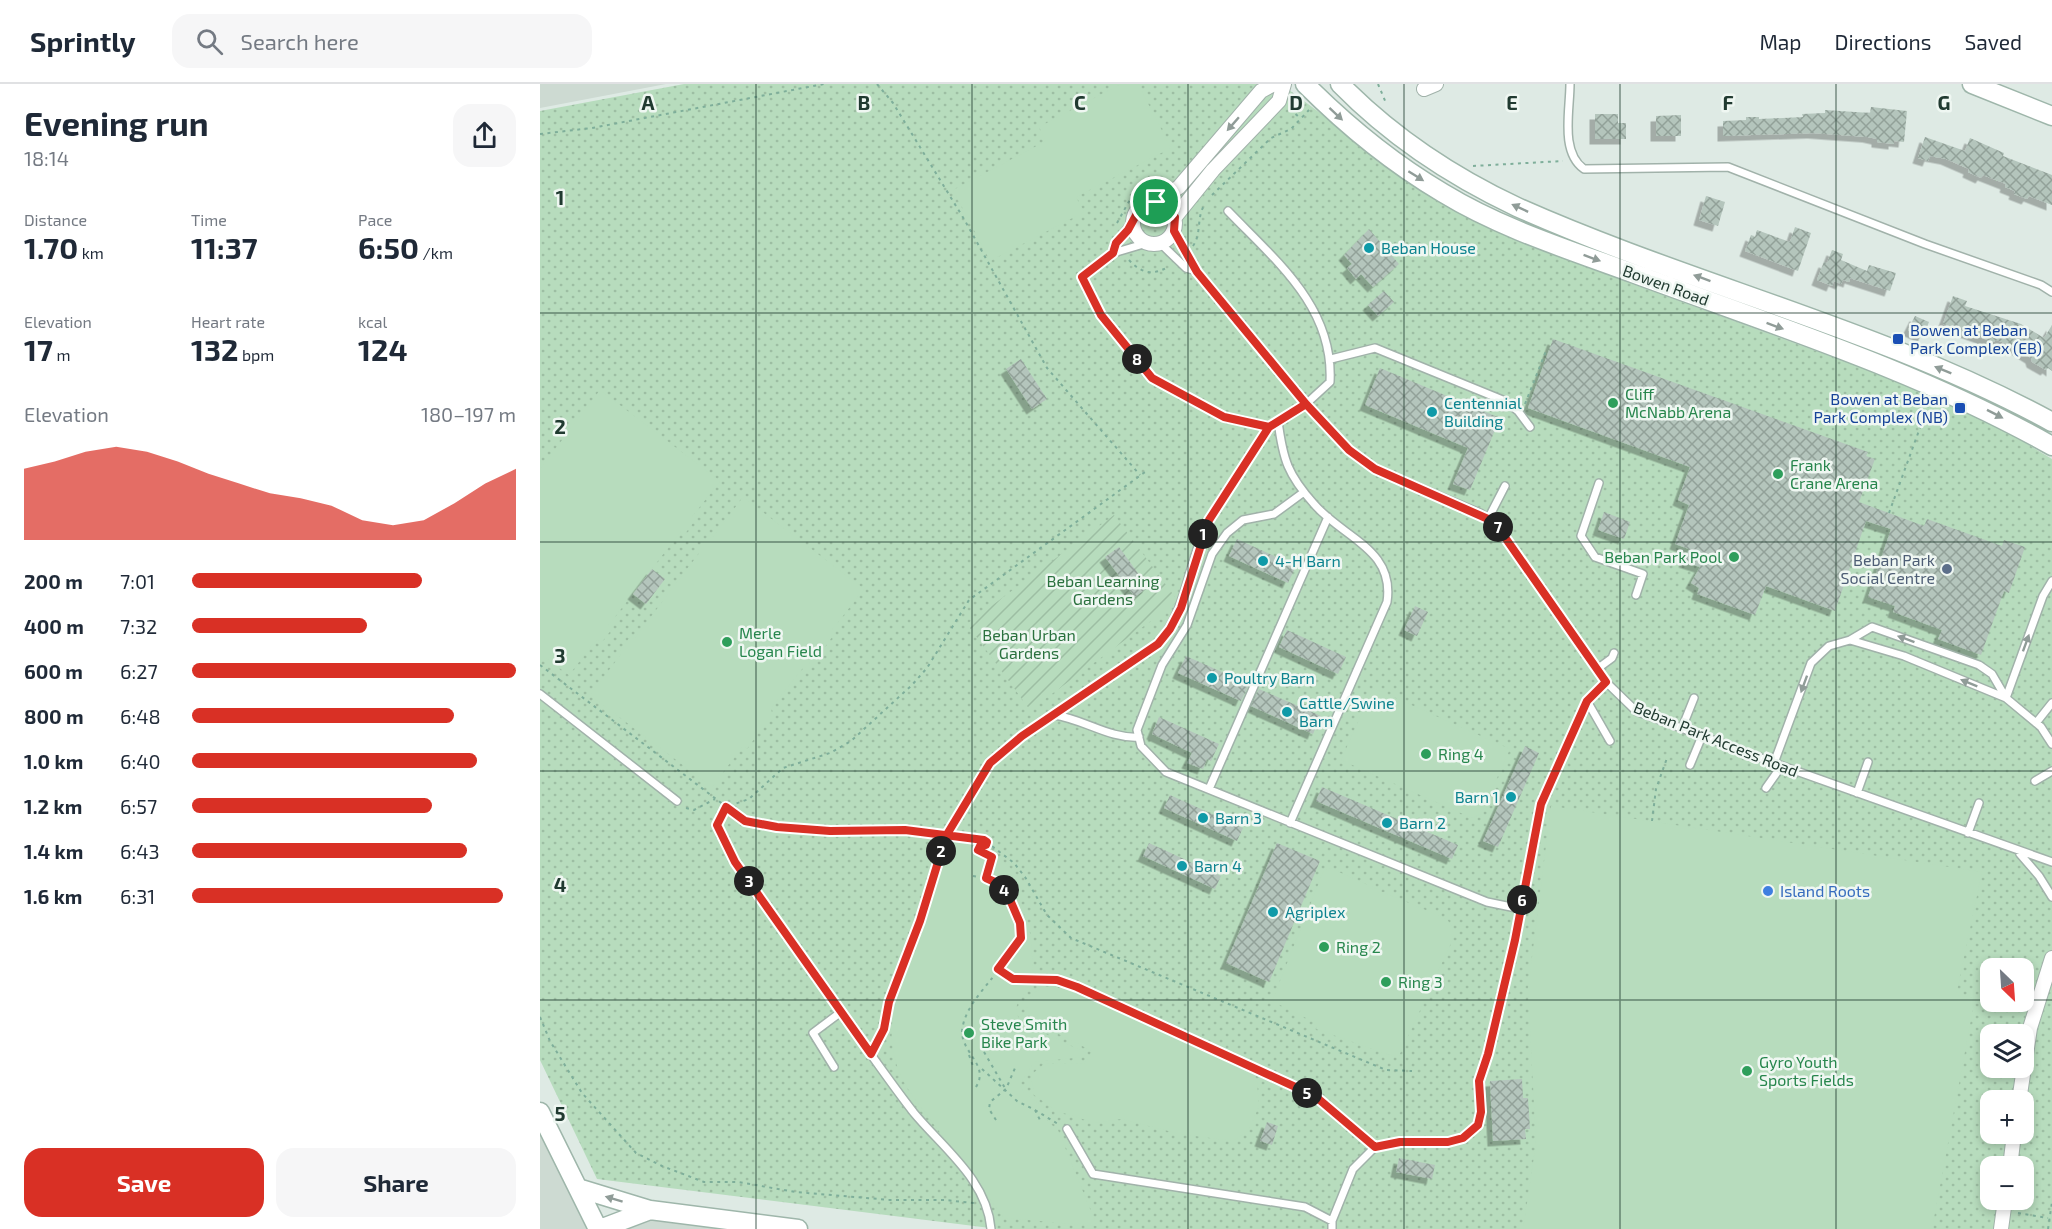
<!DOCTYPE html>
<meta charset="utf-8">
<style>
:root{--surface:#fff;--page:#f6f6f7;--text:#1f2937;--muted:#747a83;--line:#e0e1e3;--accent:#d93025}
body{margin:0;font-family:"Exo 2",sans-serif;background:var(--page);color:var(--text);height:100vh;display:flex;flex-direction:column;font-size:22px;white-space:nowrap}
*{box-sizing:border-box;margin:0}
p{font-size:20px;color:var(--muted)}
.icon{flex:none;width:33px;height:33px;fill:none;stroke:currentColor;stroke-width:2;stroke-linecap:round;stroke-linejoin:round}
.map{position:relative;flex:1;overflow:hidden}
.details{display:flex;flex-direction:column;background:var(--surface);width:540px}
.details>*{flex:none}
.needle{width:39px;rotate:155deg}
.tools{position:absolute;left:1440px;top:874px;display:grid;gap:12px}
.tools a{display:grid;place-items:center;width:54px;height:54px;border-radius:12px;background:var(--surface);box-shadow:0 3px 9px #0003;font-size:30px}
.pin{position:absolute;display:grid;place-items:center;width:51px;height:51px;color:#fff;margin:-26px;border:3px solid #fff;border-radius:50%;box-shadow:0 2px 6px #0007}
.km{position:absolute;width:30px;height:30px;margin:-15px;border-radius:50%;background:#222;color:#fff;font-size:16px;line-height:30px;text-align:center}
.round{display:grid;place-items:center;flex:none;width:63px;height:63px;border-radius:18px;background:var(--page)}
.overview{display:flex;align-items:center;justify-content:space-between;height:102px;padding:0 24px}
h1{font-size:33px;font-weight:700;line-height:45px}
.figures{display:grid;grid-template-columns:repeat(3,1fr);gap:9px;height:102px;padding:6px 24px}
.figures div{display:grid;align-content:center}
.figures b{font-size:30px;font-weight:700}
.figures small{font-size:16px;font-weight:400}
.figures p{font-size:16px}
.chart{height:168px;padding:12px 24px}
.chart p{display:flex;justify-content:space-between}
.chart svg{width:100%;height:108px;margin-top:6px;fill:var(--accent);opacity:.7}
.primary-button{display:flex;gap:12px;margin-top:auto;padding:12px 24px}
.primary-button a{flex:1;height:69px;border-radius:18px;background:var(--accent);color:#fff;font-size:24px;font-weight:700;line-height:69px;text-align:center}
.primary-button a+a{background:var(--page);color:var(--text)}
ul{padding:0 24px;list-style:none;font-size:20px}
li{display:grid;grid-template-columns:96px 72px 1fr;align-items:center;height:45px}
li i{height:15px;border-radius:8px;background:var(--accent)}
header{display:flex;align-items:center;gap:36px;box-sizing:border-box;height:84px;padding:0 30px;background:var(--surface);border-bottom:2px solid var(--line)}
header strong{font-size:28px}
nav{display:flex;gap:33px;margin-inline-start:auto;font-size:21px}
.search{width:420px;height:54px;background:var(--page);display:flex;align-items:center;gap:15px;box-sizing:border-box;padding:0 21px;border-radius:18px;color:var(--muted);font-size:22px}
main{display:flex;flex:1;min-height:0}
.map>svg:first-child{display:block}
.built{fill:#cddad2}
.park{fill:url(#park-dots);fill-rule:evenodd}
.garden{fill:url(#garden-furrows)}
.pitch{fill:#b7dcbd}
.building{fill:url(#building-cross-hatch);filter:url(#shadow)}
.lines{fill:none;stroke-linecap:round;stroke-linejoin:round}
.lane-casing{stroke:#a1b2aa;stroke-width:10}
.street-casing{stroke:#a1b2aa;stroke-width:16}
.secondary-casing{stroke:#9eb6aa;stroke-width:21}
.path{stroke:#7eae9a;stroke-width:2;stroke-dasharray:3 4.5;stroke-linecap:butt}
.lane{stroke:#fff;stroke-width:7}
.street{stroke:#fff;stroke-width:14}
.secondary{stroke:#fff;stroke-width:18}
.oneway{fill:#909c98}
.route-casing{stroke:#fff;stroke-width:12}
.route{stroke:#d93025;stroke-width:8}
.grid{fill:none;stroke:#203a30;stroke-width:1.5;stroke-opacity:0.55}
.culture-dot{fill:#0f9aa8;stroke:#eff7f2;stroke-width:2}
.transit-dot{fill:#1a4fb4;stroke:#eff7f2;stroke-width:2}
.leisure-dot{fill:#2e9e5b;stroke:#eff7f2;stroke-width:2}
.service-dot{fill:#5c6f8a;stroke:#eff7f2;stroke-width:2}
.shop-dot{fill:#3f7fe0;stroke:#eff7f2;stroke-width:2}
.labels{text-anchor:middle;stroke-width:5;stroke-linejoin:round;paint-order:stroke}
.culture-label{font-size:16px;fill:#0d838f;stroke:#eff7f2;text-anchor:start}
.street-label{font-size:16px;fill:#203a30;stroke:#eff7f2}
.transit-label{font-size:16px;fill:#164399;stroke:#eff7f2;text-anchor:start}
.leisure-label{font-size:16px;fill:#27864d;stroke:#eff7f2;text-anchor:start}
.service-label{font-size:16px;fill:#4e5e75;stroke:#eff7f2;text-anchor:end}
.park-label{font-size:16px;fill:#2a713e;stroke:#eff7f2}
.shop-label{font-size:16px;fill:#366cbe;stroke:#eff7f2;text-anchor:start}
.grid-label{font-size:20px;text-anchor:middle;font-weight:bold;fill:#203a30;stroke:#eff7f2;stroke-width:5;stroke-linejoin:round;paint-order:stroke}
</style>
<header>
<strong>Sprintly</strong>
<div class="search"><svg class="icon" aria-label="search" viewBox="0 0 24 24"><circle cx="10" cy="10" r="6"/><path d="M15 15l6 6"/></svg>Search here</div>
<nav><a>Map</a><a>Directions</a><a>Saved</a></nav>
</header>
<main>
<section class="details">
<div class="overview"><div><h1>Evening run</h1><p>18:14</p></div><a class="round"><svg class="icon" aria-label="share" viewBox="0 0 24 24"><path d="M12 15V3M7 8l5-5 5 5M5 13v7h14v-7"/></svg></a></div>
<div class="figures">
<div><p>Distance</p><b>1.70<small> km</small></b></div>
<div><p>Time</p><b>11:37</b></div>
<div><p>Pace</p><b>6:50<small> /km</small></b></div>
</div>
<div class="figures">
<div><p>Elevation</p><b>17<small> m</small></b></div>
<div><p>Heart rate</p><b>132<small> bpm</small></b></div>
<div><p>kcal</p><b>124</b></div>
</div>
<div class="chart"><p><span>Elevation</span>180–197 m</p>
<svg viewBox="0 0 160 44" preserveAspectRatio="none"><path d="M0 44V15L10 12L20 8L30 6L40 8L50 12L60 17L70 21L80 25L90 27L100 30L110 36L120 38L130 36L140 29L150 21L160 15V44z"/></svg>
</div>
<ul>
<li><b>200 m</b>7:01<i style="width:71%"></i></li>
<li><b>400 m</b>7:32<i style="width:54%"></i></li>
<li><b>600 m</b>6:27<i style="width:100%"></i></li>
<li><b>800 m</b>6:48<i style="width:81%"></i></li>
<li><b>1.0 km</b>6:40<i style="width:88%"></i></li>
<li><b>1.2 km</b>6:57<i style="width:74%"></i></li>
<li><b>1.4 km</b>6:43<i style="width:85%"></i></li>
<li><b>1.6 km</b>6:31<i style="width:96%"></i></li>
</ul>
<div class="primary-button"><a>Save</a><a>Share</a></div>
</section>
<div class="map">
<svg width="1512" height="1145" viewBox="0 0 1512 1145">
<defs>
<pattern id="park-dots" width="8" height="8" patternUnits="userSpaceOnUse" patternTransform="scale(1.5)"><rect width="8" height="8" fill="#b7dcbd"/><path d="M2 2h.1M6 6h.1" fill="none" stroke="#9dbea3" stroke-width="1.8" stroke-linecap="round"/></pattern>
<pattern id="garden-furrows" width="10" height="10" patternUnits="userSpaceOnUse" patternTransform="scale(1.5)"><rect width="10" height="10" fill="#b7dcbd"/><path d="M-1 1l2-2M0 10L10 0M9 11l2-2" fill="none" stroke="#9dbea3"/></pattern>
<pattern id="building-cross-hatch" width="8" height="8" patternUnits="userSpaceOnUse" patternTransform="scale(1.5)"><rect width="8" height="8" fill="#b4c5bc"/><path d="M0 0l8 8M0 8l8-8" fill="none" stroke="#92a199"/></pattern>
<filter id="shadow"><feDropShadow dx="-5.5" dy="5.5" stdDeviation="0" flood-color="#0004"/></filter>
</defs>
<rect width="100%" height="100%" fill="#deeae4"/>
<path class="built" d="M0,0H126L0,24Z
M0,1046L49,1145H0Z
M112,1135L187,1145H85Z"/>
<path class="park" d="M144,0H741L849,80L989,162L1421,320L1512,375V1145H458L57,1095L0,976V27ZM1450,885H1484V918H1450ZM1450,951H1484V984H1450ZM1450,1017H1484V1050H1450ZM1450,1083H1484V1116H1450Z"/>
<path class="garden" d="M574,431L638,517L490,626L427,540Z"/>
<path class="pitch" d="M581,0H598L631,64L536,113L544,128L450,177L413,106L506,57L499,43Z
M60,306L180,397L152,433L155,436L145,450L141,447L68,542L72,545L62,558L57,555L29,591L0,570V385Z
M203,413L324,505L292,546L295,549L285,563L281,561L267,583L263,584L231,624L232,629L214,647L217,651L207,665L203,662L172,703L50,611L82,569L80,567L90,553L94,555L160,468L158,466L168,452L172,454Z
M833,604L970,665L941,730L932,734L801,676Z
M1011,722L1442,788L1416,911L1435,914L1392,1145H983L996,1059L988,905Z
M414,755C445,757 458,772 479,793C474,812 486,830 490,849C493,866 492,884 492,902C481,914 468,924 483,939L546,969L544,973L494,978L480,1000L483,1008L512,1029L507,1037L518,1046L557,1142L464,1134L374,1014C328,948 364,905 385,840C393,815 400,789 406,764Z
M790,784L837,805L838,809L843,808L907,835L912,843L913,855L858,974L776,945L778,940L732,917L784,786Z
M503,902L527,905L705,985L717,998L719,1022L709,1046L693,1057L640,1050L581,1035L555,1039L517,1027L494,1011L491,991L504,980L545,979L552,967L491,936L485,917Z"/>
<path class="building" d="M1331,23L1367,27L1364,58L1354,57V60L1337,58V55L1328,53L1273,49L1183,52V37L1206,36V33H1219V35L1263,33L1262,30L1285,29V26L1330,29Z
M1055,30H1078V39H1086V55H1055Z
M1141,31V52H1116V32Z
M1385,53L1425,67L1430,54L1464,69L1463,72L1512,91V121L1489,112L1487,115L1474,110L1475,107L1465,103L1466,100L1443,91L1441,94L1428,88L1429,85L1406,75L1390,72L1388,77L1378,74Z
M1166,112L1185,118L1178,142L1159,136Z
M1255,143L1271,149L1258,187L1205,167L1211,151L1215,153L1217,146L1250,158Z
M829,145L859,180L833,203L821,190L816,195L807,184L812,180L804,171Z
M1292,166L1303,170L1301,176L1327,187L1329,181L1356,189L1350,207L1310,194L1309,198L1303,196L1301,200L1294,197L1292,202L1277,196L1284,178L1287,179Z
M844,207L854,218L838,232L828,221Z
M1413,212L1427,217L1425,222L1481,240L1504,254L1512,241V287L1508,284L1506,286L1492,278L1491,274L1472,262L1457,256L1453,258L1403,240Z
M1375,232L1389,238L1383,253L1368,246Z
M1013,255L1328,368L1326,372L1335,375L1319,418L1384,442L1387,435L1462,462L1464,456L1485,463L1469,509L1464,507L1441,571L1398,555L1402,546L1353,528L1355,522L1328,513L1351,445L1326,437L1295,527L1226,502L1215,531L1157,510L1159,504L1151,499L1160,483L1144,478L1149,465L1135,460L1149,421L1138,416L1150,383L988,324Z
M481,275L507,315L492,325L466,285Z
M840,284L960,334L930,406L913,400L928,364L825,321Z
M1064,428L1090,438L1084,455L1058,446Z
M697,455L756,482L748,499L689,472Z
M579,463L608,503L595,513L565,473Z
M112,485L125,495L106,520L93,510Z
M875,522L888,528L877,552L864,546Z
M747,546L806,573L798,590L739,563Z
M646,572L709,600L701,617L638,589Z
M719,605L781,632L773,650L711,622Z
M619,633L679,660L671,677L667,675L663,685L647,679L652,669L612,650Z
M985,662L999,669L958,763L943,757Z
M782,703L918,761L912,775L776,717Z
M630,711L703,744L697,757L624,724Z
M609,759L681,792L675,805L603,772Z
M737,759L780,777L729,898L686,879Z
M982,995L983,1014H988L990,1045H985L986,1055L953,1057L950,997Z
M727,1038L738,1042L732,1061L720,1057Z
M859,1074L895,1081L892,1095L856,1088Z"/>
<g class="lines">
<g class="lane-casing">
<path id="lane" d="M1030,0C1030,27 1020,68 1044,85L1188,83L1385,160L1501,201L1512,208
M634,147L657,187L766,320L809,366L835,385L940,429L955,439L1066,598L1096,627L1234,679L1512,778
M607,159L573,169L542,193L561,231L612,294L684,333L729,343L766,320L790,298C794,223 736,177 688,127
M620,159L646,184L657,187
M573,169L576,159L593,137
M791,275L835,264L965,317L978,327L990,343
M738,337C743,376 748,391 774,420C803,454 855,465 847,518L750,739
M1059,399L1041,452L1055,473L1103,490L1096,511
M764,408L734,430L703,436L687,449L672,470L647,541L622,581L597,646L601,662L626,688L947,818L981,825
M948,435L965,402
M1310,556L1332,543L1439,581L1452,590L1466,614
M1057,585L1072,574L1074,569
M0,610L137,717
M1466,614L1503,512L1512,497
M1047,617L1070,657
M514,631L618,560C649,522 647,478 669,436C686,404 712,375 729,343
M1496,639L1512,619
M1142,644L1154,614
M1150,681L1162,652
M1495,697L1512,687
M1226,704L1238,687L1234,679L1271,579L1289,562L1310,556L1364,572L1466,614L1501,643L1512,660
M669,705L788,433
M1317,709L1328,678
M1428,749L1439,719
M1480,770L1499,792L1512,813
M458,885L473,895L517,896L537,903L775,1013L835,1063
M331,970L344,945L349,918L380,837L406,752L450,679L482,652L514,631C544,635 569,655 599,653
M294,983L273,949L301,928C325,962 349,997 374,1029C404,1065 447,1096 451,1145
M527,1045L553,1090L765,1123L792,1137
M792,1145V1137L813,1085L835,1063L860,1058L908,1057L923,1054L938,1041L941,1028L939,997L948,970L975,856L1001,720L1047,617L1066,598"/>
</g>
<g class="street-casing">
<path id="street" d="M884,5L896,0
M593 139a21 21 0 1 1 42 0a21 21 0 1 1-42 0Z
M616,119L639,103L721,7L734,0
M635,133L673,86L739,17L744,0
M1479,1017L1490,944L1512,874
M1470,1083L1474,1050
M1461,1145L1465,1116"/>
</g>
<g class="secondary-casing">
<path id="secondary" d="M765,0C807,42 852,79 903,109C962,145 1030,166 1095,190C1236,242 1381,288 1512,362
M800,0C851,52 911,92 977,123C1152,201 1343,246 1512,338
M1432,0L1512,32
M0,1028L58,1145
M38,1104L110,1126
M60,1145L110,1126L258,1145"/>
</g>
<path class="path" d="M337,0L353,19L424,135L507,284L600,391
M838,0L846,19
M750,25L761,35
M0,50L52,44L284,0
M933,82L1023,77
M672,111L731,54L751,45L769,26
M577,139L592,112L618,99
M653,162C662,149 656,133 665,120
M589,176C601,189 612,192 628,183
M985,320L1006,267
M1349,429L1389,319
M0,581L205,737L290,747L365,746L397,751
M146,724L154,726L175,715
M1112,737L1116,705L1127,674
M417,753L444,756L474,779L485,793L507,831L531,854L846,986L872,987
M433,792L446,794L452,773L438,766L441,760L446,761L447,758
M446,794L459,800L468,811L480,839L481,854L465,877
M296,921L195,778L177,741L186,723L209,715L243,684L290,669L311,657L372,601L387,584L429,516L605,388
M0,933L10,957L42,1009L96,1069L122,1082L164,1098H198L256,1108L350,1116H405L434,1119
M444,968L465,1004
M429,971L433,982
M442,985L477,1017L495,1026L501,1038
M436,1003C451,979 416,967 423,941C427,923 442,907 453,893
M495,1026L518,1040
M456,1036L449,1025L450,1018L466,1005L475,984
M1478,1129L1508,1134
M1508,1145L1512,1118"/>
<use href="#lane" class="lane"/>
<use href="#street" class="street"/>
<use href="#secondary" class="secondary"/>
</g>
<defs><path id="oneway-solid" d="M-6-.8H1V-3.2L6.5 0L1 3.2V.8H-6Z" transform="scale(1.5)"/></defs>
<g class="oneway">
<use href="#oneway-solid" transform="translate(796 30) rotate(43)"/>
<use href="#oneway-solid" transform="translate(693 40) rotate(131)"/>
<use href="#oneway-solid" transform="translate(876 92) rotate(32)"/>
<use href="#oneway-solid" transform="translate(980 124) rotate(-155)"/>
<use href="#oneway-solid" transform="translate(1052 174) rotate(20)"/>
<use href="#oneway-solid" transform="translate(1162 194) rotate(-160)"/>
<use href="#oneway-solid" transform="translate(1235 242) rotate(20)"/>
<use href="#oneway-solid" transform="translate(1403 286) rotate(-158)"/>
<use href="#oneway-solid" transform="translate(1455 330) rotate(27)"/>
<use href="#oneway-solid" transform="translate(1366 555) rotate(-160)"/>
<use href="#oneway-solid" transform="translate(1486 559) rotate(-70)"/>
<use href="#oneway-solid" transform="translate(1429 599) rotate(-158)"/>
<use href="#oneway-solid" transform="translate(1264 600) rotate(110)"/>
<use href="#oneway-solid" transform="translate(74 1115) rotate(-163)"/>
</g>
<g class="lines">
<g class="route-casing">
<path id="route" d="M616,118L631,127L635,133L634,147L657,188L766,320L729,343L669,436L641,524L630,545L618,560L482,652L450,679L406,752L380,837L349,918L344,945L331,970L195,778L177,741L186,723L205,737L237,743L290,747L365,746L444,756L447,758L446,761L441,760L438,766L452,773L446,794L459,800L468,811L480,839L481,854L458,885L473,895L517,896L537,903L775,1012L835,1063L860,1058H908L923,1054L938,1041L941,1028L939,997L948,970L975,856L1001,720L1047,617L1066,598L955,439L948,435L835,385L809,366L766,320L729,343L684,333L612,294L561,231L542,193L573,169L576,159L588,146L600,124L616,118"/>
</g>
<use href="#route" class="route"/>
</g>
<path class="grid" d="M216,0V1145M432,0V1145M648,0V1145M864,0V1145M1080,0V1145M1296,0V1145M0,229H1512M0,458H1512M0,687H1512M0,916H1450M1484,916H1512"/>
<g class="culture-dot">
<circle cx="829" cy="164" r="6"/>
<circle cx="892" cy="328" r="6"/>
<circle cx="723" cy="477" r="6"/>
<circle cx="672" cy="594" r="6"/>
<circle cx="747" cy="628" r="6"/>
<circle cx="971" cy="713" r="6"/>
<circle cx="663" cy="734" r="6"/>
<circle cx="847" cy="739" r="6"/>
<circle cx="642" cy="782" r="6"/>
<circle cx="733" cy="828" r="6"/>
</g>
<g class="transit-dot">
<rect x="1352" y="249" width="12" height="12" rx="3"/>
<rect x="1414" y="318" width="12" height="12" rx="3"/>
</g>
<g class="leisure-dot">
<circle cx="1073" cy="319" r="6"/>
<circle cx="1238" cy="390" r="6"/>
<circle cx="1194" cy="473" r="6"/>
<circle cx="187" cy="558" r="6"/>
<circle cx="886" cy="670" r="6"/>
<circle cx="784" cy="863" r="6"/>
<circle cx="846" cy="898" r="6"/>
<circle cx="429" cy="949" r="6"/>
<circle cx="1207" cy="987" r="6"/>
</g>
<circle class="service-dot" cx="1407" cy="485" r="6"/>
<circle class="shop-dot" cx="1228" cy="807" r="6"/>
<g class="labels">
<g class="culture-label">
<text x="841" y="170">Beban House</text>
<text x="904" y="325">Centennial<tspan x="904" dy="18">Building</tspan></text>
<text x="735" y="483">4-H Barn</text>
<text x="684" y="600">Poultry Barn</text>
<text x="759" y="625">Cattle/Swine<tspan x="759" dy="18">Barn</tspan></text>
<text x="959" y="719" text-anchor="end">Barn 1</text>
<text x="675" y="740">Barn 3</text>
<text x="859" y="745">Barn 2</text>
<text x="654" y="788">Barn 4</text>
<text x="745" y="834">Agriplex</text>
</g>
<g class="street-label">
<text transform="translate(1126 201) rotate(20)" y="6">Bowen Road</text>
<text transform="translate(1176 655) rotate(22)" y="6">Beban Park Access Road</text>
</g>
<g class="transit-label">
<text x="1370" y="252">Bowen at Beban<tspan x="1370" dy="18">Park Complex (EB)</tspan></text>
<text x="1408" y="321" text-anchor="end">Bowen at Beban<tspan x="1408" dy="18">Park Complex (NB)</tspan></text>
</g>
<g class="leisure-label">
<text x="1085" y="316">Cliff<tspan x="1085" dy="18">McNabb Arena</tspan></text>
<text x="1250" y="387">Frank<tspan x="1250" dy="18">Crane Arena</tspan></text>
<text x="1182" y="479" text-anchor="end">Beban Park Pool</text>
<text x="199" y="555">Merle<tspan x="199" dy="18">Logan Field</tspan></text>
<text x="898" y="676">Ring 4</text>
<text x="796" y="869">Ring 2</text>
<text x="858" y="904">Ring 3</text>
<text x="441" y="946">Steve Smith<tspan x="441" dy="18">Bike Park</tspan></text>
<text x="1219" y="984">Gyro Youth<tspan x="1219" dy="18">Sports Fields</tspan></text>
</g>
<g class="service-label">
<text x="1395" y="482">Beban Park<tspan x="1395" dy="18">Social Centre</tspan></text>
</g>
<g class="park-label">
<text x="563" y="503">Beban Learning<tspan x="563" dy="18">Gardens</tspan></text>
<text x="489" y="557">Beban Urban<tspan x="489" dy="18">Gardens</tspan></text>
</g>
<g class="shop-label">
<text x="1240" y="813">Island Roots</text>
</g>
</g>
<g class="grid-label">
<text x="108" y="26">A</text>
<text x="324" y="26">B</text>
<text x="540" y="26">C</text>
<text x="756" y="26">D</text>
<text x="972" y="26">E</text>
<text x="1188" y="26">F</text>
<text x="1404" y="26">G</text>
<text x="20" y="121">1</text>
<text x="20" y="350">2</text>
<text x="20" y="579">3</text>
<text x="20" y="808">4</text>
<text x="20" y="1037">5</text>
</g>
</svg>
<div class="tools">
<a><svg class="needle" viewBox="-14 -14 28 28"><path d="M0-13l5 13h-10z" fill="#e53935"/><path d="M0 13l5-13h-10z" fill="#747a83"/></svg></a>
<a><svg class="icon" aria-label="layers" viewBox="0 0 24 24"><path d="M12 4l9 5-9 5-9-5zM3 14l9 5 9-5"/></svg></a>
<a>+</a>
<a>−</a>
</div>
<div class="pin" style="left:616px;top:118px;background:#1e9e55"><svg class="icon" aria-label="arrive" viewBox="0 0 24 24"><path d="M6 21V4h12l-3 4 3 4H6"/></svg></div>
<b class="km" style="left:663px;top:450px">1</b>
<b class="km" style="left:401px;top:767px">2</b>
<b class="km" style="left:209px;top:797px">3</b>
<b class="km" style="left:464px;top:806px">4</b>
<b class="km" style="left:767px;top:1009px">5</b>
<b class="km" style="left:982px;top:816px">6</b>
<b class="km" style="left:958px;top:443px">7</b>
<b class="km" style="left:597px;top:275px">8</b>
</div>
</main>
